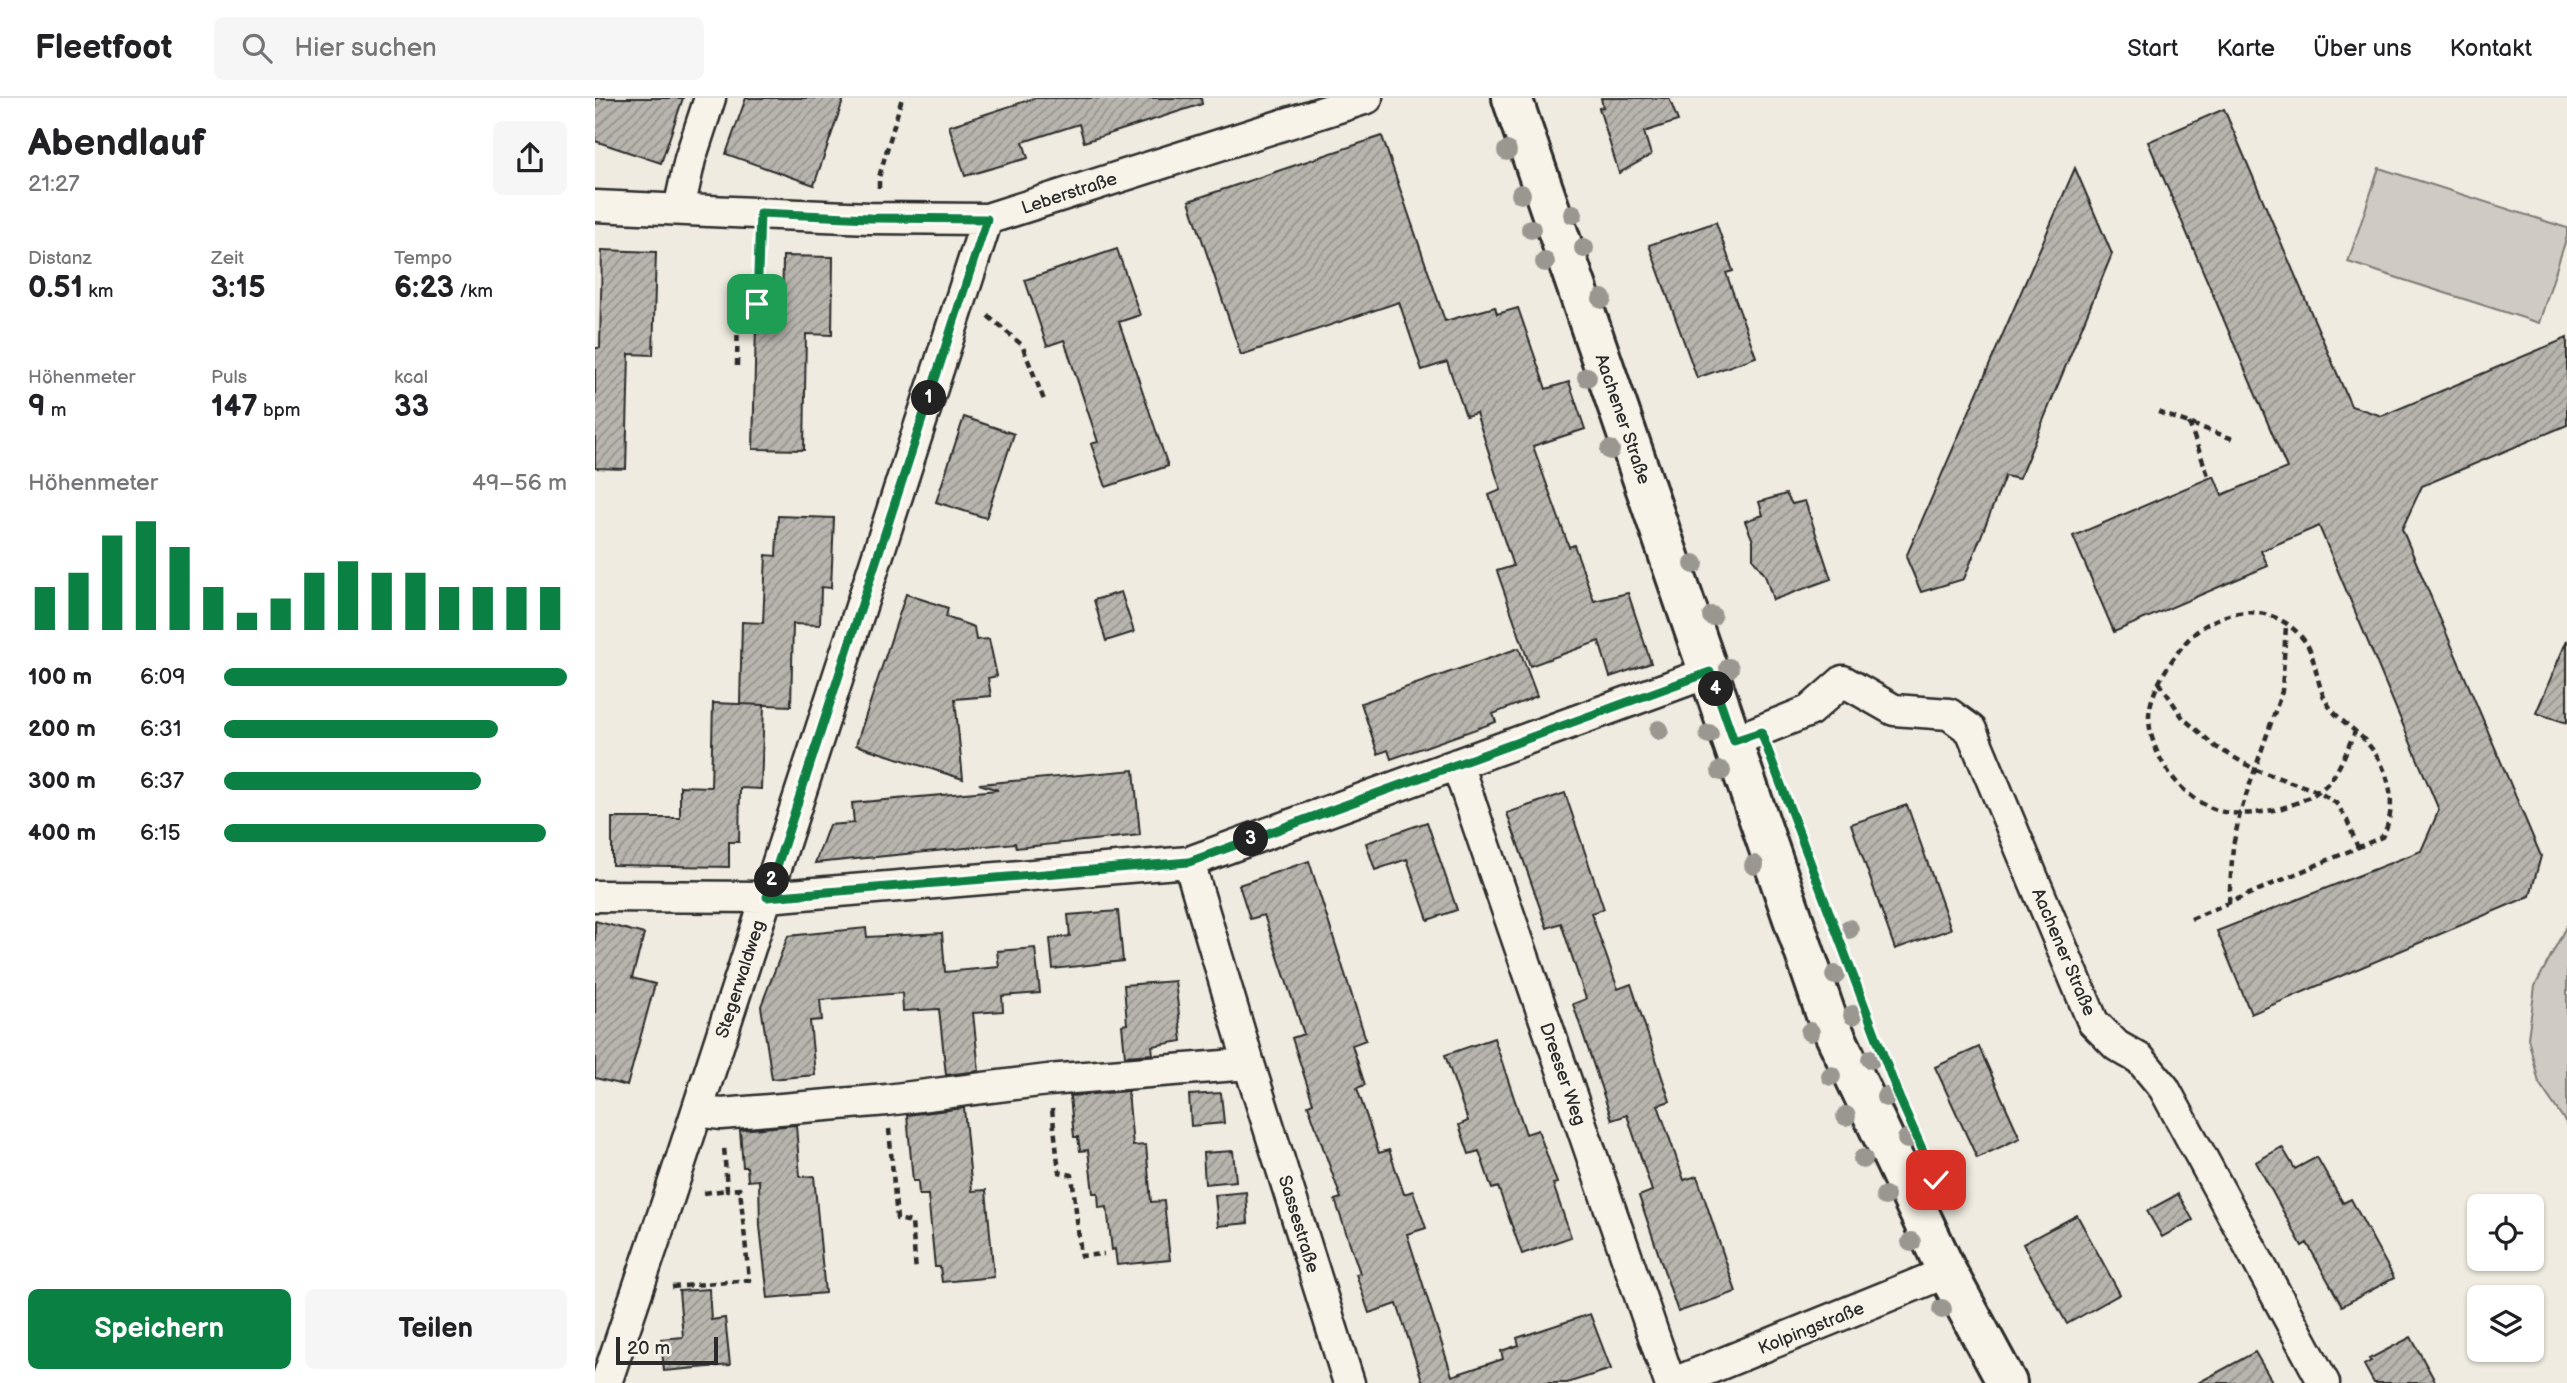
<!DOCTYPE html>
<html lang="de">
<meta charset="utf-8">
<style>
:root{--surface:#fff;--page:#f6f6f6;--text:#202124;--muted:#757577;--line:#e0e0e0;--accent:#0b8043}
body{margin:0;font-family:"Balsamiq Sans",sans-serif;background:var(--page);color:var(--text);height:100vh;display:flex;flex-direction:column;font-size:26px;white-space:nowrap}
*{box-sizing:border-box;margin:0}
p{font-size:23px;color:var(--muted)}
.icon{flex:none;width:38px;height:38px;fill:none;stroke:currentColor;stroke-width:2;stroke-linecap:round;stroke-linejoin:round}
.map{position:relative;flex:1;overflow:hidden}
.sheet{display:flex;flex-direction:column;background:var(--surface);width:595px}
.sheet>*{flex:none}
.buttons{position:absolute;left:1872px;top:1096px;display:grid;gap:14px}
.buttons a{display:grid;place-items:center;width:77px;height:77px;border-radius:10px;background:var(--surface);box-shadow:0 2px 5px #0004;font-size:35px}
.scale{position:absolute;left:21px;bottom:18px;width:102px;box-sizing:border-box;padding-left:7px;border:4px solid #2b2b2b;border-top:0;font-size:19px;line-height:24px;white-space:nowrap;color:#2b2b2b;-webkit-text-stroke:5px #f7f3e8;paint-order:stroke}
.pin{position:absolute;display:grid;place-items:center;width:60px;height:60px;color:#fff;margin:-30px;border-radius:14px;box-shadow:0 4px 10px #0006}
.km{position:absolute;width:35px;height:35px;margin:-18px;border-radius:50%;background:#222;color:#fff;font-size:19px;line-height:35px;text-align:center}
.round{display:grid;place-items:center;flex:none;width:74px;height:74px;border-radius:10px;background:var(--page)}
.headline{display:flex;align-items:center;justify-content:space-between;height:119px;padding:0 28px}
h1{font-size:38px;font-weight:600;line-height:52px}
.metrics{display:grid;grid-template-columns:repeat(3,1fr);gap:10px;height:119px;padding:7px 28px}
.metrics div{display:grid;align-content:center}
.metrics b{font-size:30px;font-weight:600}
.metrics small{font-size:19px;font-weight:400}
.metrics p{font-size:19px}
.chart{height:196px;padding:14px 28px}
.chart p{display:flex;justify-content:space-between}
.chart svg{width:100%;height:126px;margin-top:7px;stroke:var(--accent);stroke-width:6}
.cta{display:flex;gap:14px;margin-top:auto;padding:14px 28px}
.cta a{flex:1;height:80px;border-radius:10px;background:var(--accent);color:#fff;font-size:28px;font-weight:600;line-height:80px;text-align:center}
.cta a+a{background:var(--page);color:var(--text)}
ul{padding:0 28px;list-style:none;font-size:23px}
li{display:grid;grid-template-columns:112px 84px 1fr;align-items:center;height:52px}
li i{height:18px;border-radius:9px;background:var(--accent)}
header{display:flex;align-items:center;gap:42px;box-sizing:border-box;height:98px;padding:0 35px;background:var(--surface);border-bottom:2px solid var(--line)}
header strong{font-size:33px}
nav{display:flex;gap:38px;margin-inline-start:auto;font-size:24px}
.search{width:490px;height:63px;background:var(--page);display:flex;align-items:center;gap:18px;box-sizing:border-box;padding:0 24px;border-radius:10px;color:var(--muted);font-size:26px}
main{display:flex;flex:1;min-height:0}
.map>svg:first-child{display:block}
.garden{fill:#cfcbc2;stroke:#7d7b76;stroke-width:2}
.building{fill:url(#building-hatch);stroke:#2b2b2b;stroke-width:2}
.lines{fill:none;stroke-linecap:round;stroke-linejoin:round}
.street-casing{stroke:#2b2b2b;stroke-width:35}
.secondary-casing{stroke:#2b2b2b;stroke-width:44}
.path{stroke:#2b2b2b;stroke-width:4.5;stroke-dasharray:7 5;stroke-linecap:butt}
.street{stroke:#f7f3e8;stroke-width:30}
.secondary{stroke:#f7f3e8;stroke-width:38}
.tree{fill:#9a9791}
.route-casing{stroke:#fff;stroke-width:14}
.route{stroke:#0b8043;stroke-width:9}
.labels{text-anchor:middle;stroke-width:5;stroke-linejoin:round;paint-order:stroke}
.street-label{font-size:18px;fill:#2b2b2b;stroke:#f7f3e8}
</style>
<header>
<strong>Fleetfoot</strong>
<div class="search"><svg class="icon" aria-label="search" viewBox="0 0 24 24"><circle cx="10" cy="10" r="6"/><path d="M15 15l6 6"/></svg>Hier suchen</div>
<nav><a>Start</a><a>Karte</a><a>Über uns</a><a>Kontakt</a></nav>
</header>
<main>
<section class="sheet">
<div class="headline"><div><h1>Abendlauf</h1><p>21:27</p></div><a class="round"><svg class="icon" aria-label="share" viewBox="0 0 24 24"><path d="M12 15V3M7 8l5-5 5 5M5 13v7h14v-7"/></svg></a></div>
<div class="metrics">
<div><p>Distanz</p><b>0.51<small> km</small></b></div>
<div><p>Zeit</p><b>3:15</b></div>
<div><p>Tempo</p><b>6:23<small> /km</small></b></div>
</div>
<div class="metrics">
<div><p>Höhenmeter</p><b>9<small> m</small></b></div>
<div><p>Puls</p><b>147<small> bpm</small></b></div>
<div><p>kcal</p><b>33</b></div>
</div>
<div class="chart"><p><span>Höhenmeter</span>49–56 m</p>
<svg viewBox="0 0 160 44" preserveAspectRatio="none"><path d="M5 44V29M15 44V24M25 44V11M35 44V6M45 44V15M55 44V29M65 44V38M75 44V33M85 44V24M95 44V20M105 44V24M115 44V24M125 44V29M135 44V29M145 44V29M155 44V29"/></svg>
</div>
<ul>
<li><b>100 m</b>6:09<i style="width:100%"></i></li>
<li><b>200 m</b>6:31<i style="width:80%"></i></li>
<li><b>300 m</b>6:37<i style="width:75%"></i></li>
<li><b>400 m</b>6:15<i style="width:94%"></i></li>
</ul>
<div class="cta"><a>Speichern</a><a>Teilen</a></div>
</section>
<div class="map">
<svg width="1972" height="1285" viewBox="0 0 1972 1285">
<defs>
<pattern id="building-hatch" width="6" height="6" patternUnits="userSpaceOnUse" patternTransform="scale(1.75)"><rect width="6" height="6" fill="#b8b5ae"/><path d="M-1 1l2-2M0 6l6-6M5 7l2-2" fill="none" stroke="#96938e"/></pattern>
</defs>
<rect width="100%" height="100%" fill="#efebe0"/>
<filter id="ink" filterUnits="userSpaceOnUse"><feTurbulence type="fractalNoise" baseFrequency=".0143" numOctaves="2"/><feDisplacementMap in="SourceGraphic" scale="14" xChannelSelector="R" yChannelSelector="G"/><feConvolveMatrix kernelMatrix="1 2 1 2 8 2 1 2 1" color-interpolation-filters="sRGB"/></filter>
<g filter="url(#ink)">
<path class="garden" d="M1784,70L1972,130V138L1944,225L1753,164Z
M1972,827V1026L1944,985L1933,940L1940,888Z"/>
<path class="building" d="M0,0H88L66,65L0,43Z
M151,0H249L219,87L131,56Z
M440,0H606L607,6L489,44L484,26L428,44L433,60L370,78L354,28Z
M1006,0H1074L1083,23L1049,34L1056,57L1024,75L1004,10L1008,9Z
M1629,11L1756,308L1787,318L1972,240V327L1827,388L1807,431L1946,758L1935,798L1656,916L1622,833L1826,753L1844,712L1724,428L1666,453L1673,468L1519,534L1478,438L1619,378L1627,397L1692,370L1553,44Z
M787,38L850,223L900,209L902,216L923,210L951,291L974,284L990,331L938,348L974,449L979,447L999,503L1033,495L1056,565L1015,579L1004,543L935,568L902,473L918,468L894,397L906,392L881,315L871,318L852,264L827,272L804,204L646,257L594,103Z
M1480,70L1517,156L1424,381L1410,378L1369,481L1326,494L1311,459Z
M1121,124L1138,173L1131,175L1161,259L1102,280L1054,147Z
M522,151L545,217L524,224L573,368L511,389L496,346L503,344L469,242L452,248L430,182Z
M7,152L61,154L58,257L34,256L31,371L0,370V250H5Z
M188,158L238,159L237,237L211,236L209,352L158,351L161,226L187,227Z
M369,319L419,336L391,420L341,404Z
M1191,396L1197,406L1210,403L1236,481L1178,502L1170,477L1158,461V443L1150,423L1168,417L1164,404Z
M183,418L239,420L236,490L226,489L225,527L198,526L196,608L145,606L147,524L168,525L171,457L181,458Z
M526,494L539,534L511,543L499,502Z
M311,496L353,510L351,519L379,529L381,542L394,541L402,578L393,580L396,598L360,601L368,681L261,647Z
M1972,542V625L1941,615Z
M924,550L942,598L898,616L901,624L796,661L793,652L783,656L766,605Z
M118,605L169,607L166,691L145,690L144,744H134V769L17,767V720H85V688L116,689Z
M539,672L545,737L421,750L420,745L220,765L234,727L259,725L257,705L403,692L384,686Z
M970,695L1009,811L996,815L1023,891L1036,886L1075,1003L1063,1007L1089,1082L1102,1078L1141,1194L1083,1214L1044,1098L1057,1093L1032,1017L1017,1022L978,906L991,901L966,825L952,830L912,715Z
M1312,707L1356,831L1300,851L1256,726Z
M832,724L862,812L833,822L812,761L780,772L771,745Z
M714,763L771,942L757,947L770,987L762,990L784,1055L794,1052L809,1096L818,1093L826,1116L831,1130L812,1136L857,1278L908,1261L906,1253L924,1247L922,1240L995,1216L1016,1271L972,1285H828L802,1206L774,1215L761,1176L765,1175L740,1102L746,1100L713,1007L718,1005L697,940L709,936L669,817L655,821L644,787Z
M523,813L528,863L458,871L455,841L475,838L473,817Z
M0,823L49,836L37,880L60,886L32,988L0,980Z
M271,830L272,839L347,835L350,874L404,869L402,853L440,850L445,895L407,898L408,913L378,915L384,973L351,977L344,911L308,913L307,895L225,902L227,922L215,923L220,977L177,981L166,908L193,838Z
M580,883L587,943L557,948L558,956L530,958L527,927L532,926L529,887Z
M899,940L931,1036L943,1032L962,1085L958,1086L976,1139L927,1156L903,1089L897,1091L884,1053L874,1056L864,1027L873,1023L850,957Z
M1384,949L1425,1040L1382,1060L1340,969Z
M533,993L538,1048L551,1047L556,1104L569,1103L575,1162L522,1167L520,1151L517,1152L512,1109L504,1110L503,1095H498L493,1052L485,1053L483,1039H479L475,998Z
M626,995L629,1025L596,1028L594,997Z
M369,1010L377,1093L391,1092L399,1179L347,1184L345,1169H340L333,1097H324L323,1083H318L312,1017Z
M201,1027L205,1079L219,1078L230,1195L173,1200L165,1128L164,1082L153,1083L152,1069H148L145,1032Z
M1687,1049L1700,1071L1722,1059L1748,1105L1756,1101L1799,1180L1747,1208L1712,1145L1707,1148L1661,1064Z
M638,1053L641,1083L610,1086L608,1055Z
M651,1094L653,1125L623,1128L620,1097Z
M1583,1096L1598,1122L1567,1139L1552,1113Z
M1482,1117L1525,1196L1472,1226L1428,1146Z
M114,1191L116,1222L130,1220L135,1267L69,1273L66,1241L88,1239L84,1193Z
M1816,1239L1841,1285H1779L1769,1267L1776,1263L1774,1261Z
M1660,1254L1678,1285H1603Z"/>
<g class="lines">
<g class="street-casing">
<path id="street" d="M0,108L275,120L392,121L772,0
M84,111L95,61L115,0
M1139,643L1214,613L1248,583L1299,612L1354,616L1376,632L1498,924L1522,948L1545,961L1569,990L1729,1285
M862,666L1075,1285
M594,764L654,966L754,1285
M0,798L172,799L594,764L1115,574
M102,1013L126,1016L292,1002L453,982L654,966
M11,1285L74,1099L392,121
M1079,1285L1352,1174"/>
</g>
<g class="secondary-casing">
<path id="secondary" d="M917,0L1232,920L1352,1174L1412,1285"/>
</g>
<path class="path" d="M284,90V79L307,0
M393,218L427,247L449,302
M142,268L143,207L162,206L164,147
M1563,314L1641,342
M1594,325L1614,380
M1564,584L1588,620L1621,649L1661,672L1722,693L1741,705L1752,722L1763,750
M1634,805L1638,748L1645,715L1687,593L1691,527
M1596,821L1787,739C1804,710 1795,671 1773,646C1761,631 1742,622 1732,605C1721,586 1721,560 1711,545C1678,498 1617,509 1586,550C1572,568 1553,598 1554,621C1556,662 1592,709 1634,715C1652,717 1670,714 1687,710C1703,705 1721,698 1733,685C1745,672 1752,650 1760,634
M457,1011L464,1074L477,1077L486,1158L509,1156
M294,1031L302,1121L317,1124L321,1174
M109,1095L132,1092
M77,1189L154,1182L145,1091L132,1092L129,1048"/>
<use href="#street" class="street"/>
<use href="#secondary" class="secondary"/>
</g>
<g class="tree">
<circle cx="912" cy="53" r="10"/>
<circle cx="926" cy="96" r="10"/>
<circle cx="978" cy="116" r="10"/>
<circle cx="936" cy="131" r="10"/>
<circle cx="989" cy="150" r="10"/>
<circle cx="950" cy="164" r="10"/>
<circle cx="1007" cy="201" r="10"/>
<circle cx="992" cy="279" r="10"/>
<circle cx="1015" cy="352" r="10"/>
<circle cx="1099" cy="466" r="10"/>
<circle cx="1117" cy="518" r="10"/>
<circle cx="1134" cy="570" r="10"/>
<circle cx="1064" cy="632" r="10"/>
<circle cx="1114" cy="636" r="10"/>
<circle cx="1126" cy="673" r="10"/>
<circle cx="1159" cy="767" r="10"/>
<circle cx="1254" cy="831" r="10"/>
<circle cx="1240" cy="877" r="10"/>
<circle cx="1258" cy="917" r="10"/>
<circle cx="1215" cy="934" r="10"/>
<circle cx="1276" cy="961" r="10"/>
<circle cx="1236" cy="978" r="10"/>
<circle cx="1291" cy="999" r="10"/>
<circle cx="1251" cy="1018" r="10"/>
<circle cx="1312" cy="1041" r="10"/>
<circle cx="1268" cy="1061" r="10"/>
<circle cx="1290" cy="1098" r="10"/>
<circle cx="1316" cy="1144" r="10"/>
<circle cx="1347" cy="1211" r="10"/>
</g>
</g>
<g class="lines" filter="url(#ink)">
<g class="route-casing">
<path id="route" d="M162,206L165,115L275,120L392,121L172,799L594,764L1115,574L1139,643L1166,634L1304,999L1341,1082"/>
</g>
<use href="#route" class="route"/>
</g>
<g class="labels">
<g class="street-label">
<text transform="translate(474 95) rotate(-18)" y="6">Leberstraße</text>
<text transform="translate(1028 321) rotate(71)" y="6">Aachener Straße</text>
<text transform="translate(1469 854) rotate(67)" y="6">Aachener Straße</text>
<text transform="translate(145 881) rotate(-72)" y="6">Stegerwaldweg</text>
<text transform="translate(968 976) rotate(71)" y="6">Dreeser Weg</text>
<text transform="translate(704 1126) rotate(73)" y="6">Sassestraße</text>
<text transform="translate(1216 1230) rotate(-22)" y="6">Kolpingstraße</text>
</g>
</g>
</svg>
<div class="buttons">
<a><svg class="icon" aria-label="locate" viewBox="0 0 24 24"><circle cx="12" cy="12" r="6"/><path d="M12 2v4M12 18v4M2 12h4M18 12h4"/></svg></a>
<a><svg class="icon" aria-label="layers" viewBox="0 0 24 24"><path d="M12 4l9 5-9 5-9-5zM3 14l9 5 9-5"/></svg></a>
</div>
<div class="scale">20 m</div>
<div class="pin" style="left:162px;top:206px;background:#1e9e55"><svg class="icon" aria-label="arrive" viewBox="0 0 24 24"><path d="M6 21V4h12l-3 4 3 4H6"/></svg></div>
<div class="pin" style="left:1341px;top:1082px;background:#d93025"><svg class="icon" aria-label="check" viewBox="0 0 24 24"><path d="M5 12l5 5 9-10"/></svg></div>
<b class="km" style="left:334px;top:300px">1</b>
<b class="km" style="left:177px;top:782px">2</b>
<b class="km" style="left:656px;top:741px">3</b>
<b class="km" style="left:1121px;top:591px">4</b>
</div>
</main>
